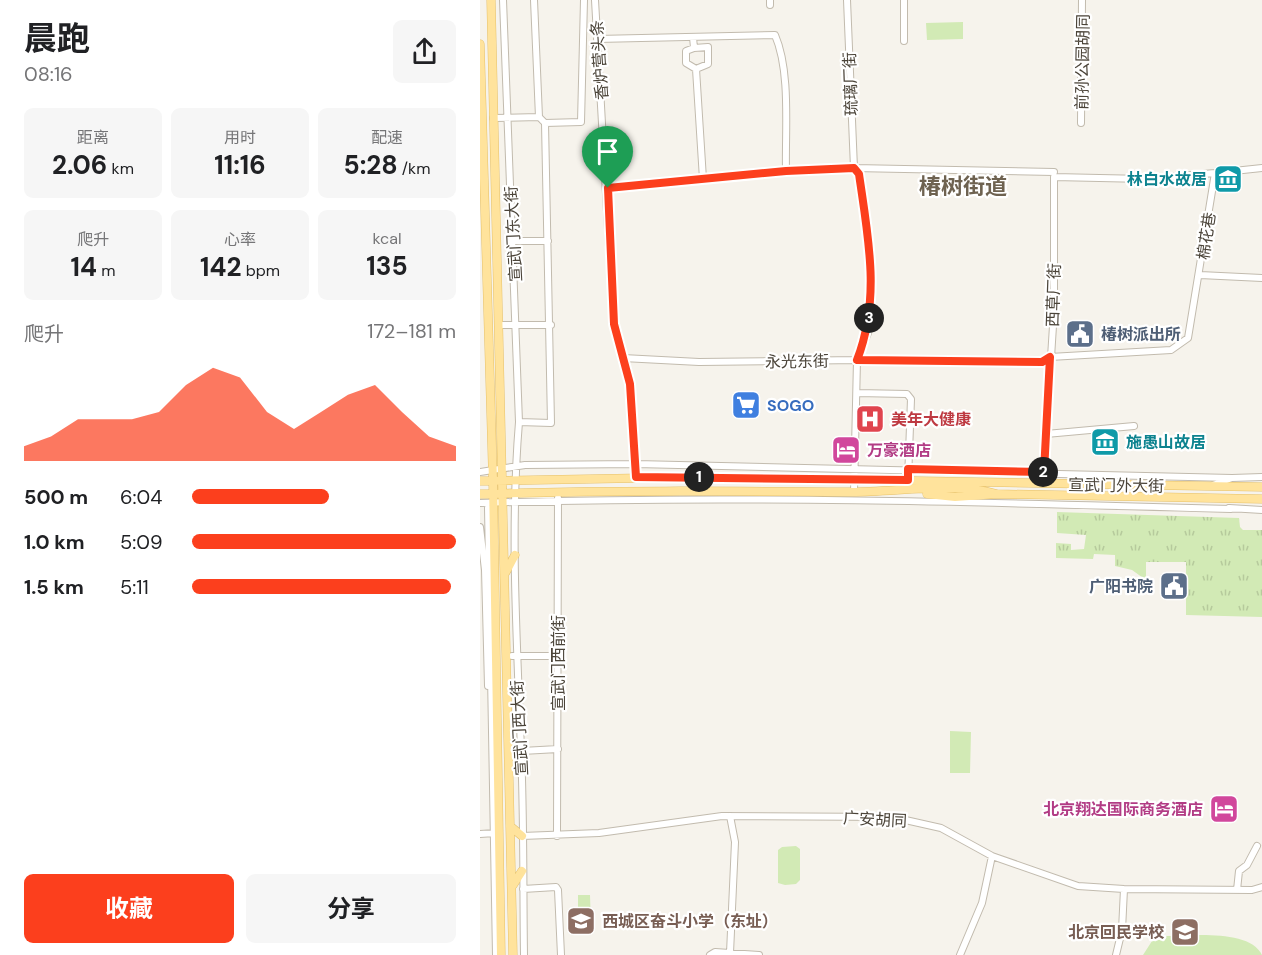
<!DOCTYPE html>
<html lang="zh">
<meta charset="utf-8">
<style>
:root{--surface:#fff;--page:#f6f6f6;--text:#202124;--muted:#757577;--accent:#fc3f1d}
body{margin:0;font-family:"DM Sans","Noto Sans SC",sans-serif;background:var(--page);color:var(--text);height:100vh;display:flex;flex-direction:column;font-size:22px;white-space:nowrap}
*{box-sizing:border-box;margin:0}
p{font-size:20px;color:var(--muted)}
.icon{flex:none;width:33px;height:33px;fill:none;stroke:currentColor;stroke-width:2;stroke-linecap:round;stroke-linejoin:round}
.map{position:relative;flex:1;overflow:hidden}
.details{display:flex;flex-direction:column;background:var(--surface);width:480px}
.details>*{flex:none}
.pin{position:absolute;display:grid;place-items:center;width:51px;height:51px;color:#fff;margin:-62px -26px;border-radius:50% 50% 50% 0;rotate:-45deg;box-shadow:0 0 6px #0007}
.pin .icon{rotate:45deg}
.km{position:absolute;width:30px;height:30px;margin:-15px;border-radius:50%;background:#222;color:#fff;font-size:16px;line-height:30px;text-align:center}
.round{display:grid;place-items:center;flex:none;width:63px;height:63px;border-radius:9px;background:var(--page)}
.summary{display:flex;align-items:center;justify-content:space-between;height:102px;padding:0 24px}
h1{font-size:33px;font-weight:700;line-height:45px}
.metrics{display:grid;grid-template-columns:repeat(3,1fr);gap:9px;height:102px;padding:6px 24px}
.metrics div{display:grid;align-content:center;border-radius:9px;background:var(--page);text-align:center}
.metrics b{font-size:26px;font-weight:700}
.metrics small{font-size:16px;font-weight:400}
.metrics p{font-size:16px}
.chart{height:168px;padding:12px 24px}
.chart p{display:flex;justify-content:space-between}
.chart svg{width:100%;height:108px;margin-top:6px;fill:var(--accent);opacity:.7}
.button{display:flex;gap:12px;margin-top:auto;padding:12px 24px}
.button a{flex:1;height:69px;border-radius:9px;background:var(--accent);color:#fff;font-size:24px;font-weight:700;line-height:69px;text-align:center}
.button a+a{background:var(--page);color:var(--text)}
ul{padding:0 24px;list-style:none;font-size:20px}
li{display:grid;grid-template-columns:96px 72px 1fr;align-items:center;height:45px}
li i{height:15px;border-radius:8px;background:var(--accent)}
main{display:flex;flex:1;min-height:0}
.map>svg:first-child{display:block}
.grass{fill:#d2eab5}
.park{fill:url(#park-tufts)}
.lines{fill:none;stroke-linecap:round;stroke-linejoin:round}
.minor-casing{stroke:#c2bbae;stroke-width:8}
.major-casing{stroke:#e6c16a;stroke-width:9}
.minor{stroke:#fff;stroke-width:6}
.major{stroke:#ffe39c;stroke-width:8}
.route-casing{stroke:#fff;stroke-width:12}
.route{stroke:#fc3f1d;stroke-width:8}
.labels{text-anchor:middle;stroke-width:4.5;stroke-linejoin:round;paint-order:stroke}
.street-label{font-size:16px;fill:#4b4439;stroke:#fff}
.culture-label{font-size:16px;font-weight:bold;fill:#0d838f;stroke:#fff;text-anchor:end}
.service-label{font-size:16px;font-weight:bold;fill:#4e5e75;stroke:#fff;text-anchor:start}
.shop-label{font-size:16px;font-weight:bold;fill:#366cbe;stroke:#fff;text-anchor:start}
.health-label{font-size:16px;font-weight:bold;fill:#be3a42;stroke:#fff;text-anchor:start}
.hotel-label{font-size:16px;font-weight:bold;fill:#b23c85;stroke:#fff;text-anchor:start}
.education-label{font-size:16px;font-weight:bold;fill:#785e54;stroke:#fff;text-anchor:start}
.district-label{font-size:22px;font-weight:bold;fill:#6e6250;stroke:#fff}
</style>
<main>
<section class="details">
<div class="summary"><div><h1>晨跑</h1><p>08:16</p></div><a class="round"><svg class="icon" aria-label="share" viewBox="0 0 24 24"><path d="M12 15V3M7 8l5-5 5 5M5 13v7h14v-7"/></svg></a></div>
<div class="metrics">
<div><p>距离</p><b>2.06<small> km</small></b></div>
<div><p>用时</p><b>11:16</b></div>
<div><p>配速</p><b>5:28<small> /km</small></b></div>
</div>
<div class="metrics">
<div><p>爬升</p><b>14<small> m</small></b></div>
<div><p>心率</p><b>142<small> bpm</small></b></div>
<div><p>kcal</p><b>135</b></div>
</div>
<div class="chart"><p><span>爬升</span>172–181 m</p>
<svg viewBox="0 0 160 44" preserveAspectRatio="none"><path d="M0 44V38L10 34L20 27L30 27L40 27L50 24L60 13L70 6L80 10L90 24L100 31L110 24L120 17L130 13L140 24L150 34L160 38V44z"/></svg>
</div>
<ul>
<li><b>500 m</b>6:04<i style="width:52%"></i></li>
<li><b>1.0 km</b>5:09<i style="width:100%"></i></li>
<li><b>1.5 km</b>5:11<i style="width:98%"></i></li>
</ul>
<div class="button"><a>收藏</a><a>分享</a></div>
</section>
<div class="map">
<svg width="782" height="955" viewBox="0 0 782 955">
<defs>
<pattern id="park-tufts" width="24" height="20" patternUnits="userSpaceOnUse" patternTransform="scale(1.5)"><rect width="24" height="20" fill="#d2eab5"/><path d="M3 7l-1-3M5 7V3M7 7l1-3M15 17l-1-3M17 17v-4M19 17l1-3" fill="none" stroke="#b6ca9c"/></pattern>
</defs>
<rect width="100%" height="100%" fill="#f6f3ec"/>
<path class="grass" d="M483,22V39L447,40L446,23Z
M470,731L491,732L490,773H470Z
M316,846L320,849V880L316,884L305,885L298,883V850L302,847Z
M98,895H110L111,927L98,928Z
M682,936C707,936 770,928 782,955H663L672,941Z"/>
<path class="park" d="M577,512L759,518L760,527L763,530H782V617L706,615V562H666V580L652,570L635,566V555L614,554L613,559L576,558V543L591,544V550L604,549L606,535L577,533Z"/>
<g class="lines">
<g class="minor-casing">
<path id="minor" d="M23,0L39,422C30,531 37,641 41,750C44,818 43,887 44,955
M115,0L131,282L134,324L150,384L156,477
M290,0V5
M367,0L374,168L379,174L390,254L391,285L388,333L377,360L374,492
M424,0V41
M213,37L214,48L206,51V63L216,69L223,179
M117,39L295,35C311,72 305,131 306,171L128,188
M214,48L228,47V64L216,69
M13,118L59,117
M65,123L101,122L104,0
M601,123L602,0
M306,171L374,168L574,172
M34,241H68
M720,275L782,278
M18,325H71
M143,358L219,362L377,360L562,362L570,357L691,350L708,338L735,173L782,168
M377,393L427,394L431,399L428,480
M39,422L71,423L65,123L59,117L54,0
M566,434L654,426
M0,472L45,465L156,464L752,478
M563,484L574,310V177L665,179L735,173
M733,485L752,478L782,477
M0,503C250,495 501,502 751,509
M8,508L16,955
M749,508L782,510
M0,527L5,570L8,686
M32,656H78
M42,751L78,749
M0,834L15,833
M42,836L119,833L242,816L412,817L461,828L512,856L598,886L644,889L772,890L782,887
M77,836L78,498
M43,889L76,887L78,890L81,955
M757,890L759,871L767,865L777,846
M250,953L255,842L250,816
M230,955L235,952L279,955
M480,955L502,903L512,856
M636,955L642,930L644,889"/>
</g>
<g class="major-casing">
<path id="major" d="M11,0L33,955
M0,44L13,481L21,955
M0,481L218,477L782,487
M0,494C124,490 248,491 372,492C419,492 472,482 517,494
M447,494L475,497L517,494L782,499
M26,572L35,555
M30,826L42,836
M33,885L42,871"/>
</g>
<use href="#minor" class="minor"/>
<use href="#major" class="major"/>
</g>
<g class="lines">
<g class="route-casing">
<path id="route" d="M374,168L379,174C388,237 401,298 377,360L562,362L570,357L564,472L428,469V480L156,477L150,384L134,324L128,188L306,171Z"/>
</g>
<use href="#route" class="route"/>
</g>
<defs>
<g id="museum-square" transform="scale(1.5)"><rect x="-9" y="-9" width="18" height="18" rx="4" fill="#0f9aa8" stroke="#fff"/><path d="M0-6L6-3V-2H-6V-3ZM-5-1h2V3h-2ZM-1-1h2V3h-2ZM3-1h2V3H3ZM-6 4H6V6H-6Z" fill="#fff"/></g>
<g id="civic-square" transform="scale(1.5)"><rect x="-9" y="-9" width="18" height="18" rx="4" fill="#5c6f8a" stroke="#fff"/><path d="M-.6-6.5H3V-4.5H.6V-3L4-1V1h2V6H-6V1h2V-1L-.6-3ZM-1.2 2.5V6h2.4V2.5Z" fill="#fff"/></g>
<g id="supermarket-square" transform="scale(1.5)"><rect x="-9" y="-9" width="18" height="18" rx="4" fill="#3f7fe0" stroke="#fff"/><path d="M-6-5.5h2.5l.6 2H6L4.5 2H-2.5L-4.4-4H-6ZM-1.5 3.2a1.3 1.3 0 1 0 .1 0ZM3 3.2a1.3 1.3 0 1 0 .1 0Z" fill="#fff"/></g>
<g id="hospital-square" transform="scale(1.5)"><rect x="-9" y="-9" width="18" height="18" rx="4" fill="#e0444e" stroke="#fff"/><path d="M-5-5h3v3.5h4V-5h3V5h-3V1.5h-4V5h-3Z" fill="#fff"/></g>
<g id="hotel-square" transform="scale(1.5)"><rect x="-9" y="-9" width="18" height="18" rx="4" fill="#d1479c" stroke="#fff"/><path d="M-6-4.5h1.5V1H6V5H4.5V3h-9V5H-6ZM-4 0a1.8 1.8 0 1 1 3.6 0ZM.5 0V-2.5h3Q6-2.5 6 0Z" fill="#fff"/></g>
<g id="school-square" transform="scale(1.5)"><rect x="-9" y="-9" width="18" height="18" rx="4" fill="#8d6e63" stroke="#fff"/><path d="M0-5L7-2L0 1L-7-2ZM-4 1L0 2.5L4 1V4Q0 6-4 4Z" fill="#fff"/></g>
</defs>
<g fill-rule="evenodd">
<use href="#museum-square" x="748" y="179"/>
<use href="#civic-square" x="600" y="334"/>
<use href="#supermarket-square" x="266" y="405"/>
<use href="#hospital-square" x="390" y="419"/>
<use href="#museum-square" x="625" y="442"/>
<use href="#hotel-square" x="366" y="450"/>
<use href="#civic-square" x="694" y="586"/>
<use href="#hotel-square" x="744" y="809"/>
<use href="#school-square" x="101" y="921"/>
<use href="#school-square" x="705" y="932"/>
</g>
<g class="labels">
<g class="street-label">
<text transform="translate(119 60) rotate(-94)" y="6">香炉营头条</text>
<text transform="translate(602 62) rotate(-89)" y="6">前孙公园胡同</text>
<text transform="translate(370 84) rotate(-92)" y="6">琉璃厂街</text>
<text transform="translate(33 234) rotate(-93)" y="6">宣武门东大街</text>
<text transform="translate(726 236) rotate(-82)" y="6">棉花巷</text>
<text transform="translate(573 295) rotate(-88)" y="6">西草厂街</text>
<text transform="translate(317 361) rotate(-1)" y="6">永光东街</text>
<text transform="translate(636 485) rotate(1)" y="6">宣武门外大街</text>
<text transform="translate(78 663) rotate(-90)" y="6">宣武门西前街</text>
<text transform="translate(39 728) rotate(-93)" y="6">宣武门西大街</text>
<text transform="translate(395 819) rotate(3)" y="6">广安胡同</text>
</g>
<g class="culture-label">
<text x="727" y="185">林白水故居</text>
<text x="646" y="448" text-anchor="start">施愚山故居</text>
</g>
<g class="service-label">
<text x="621" y="340">椿树派出所</text>
<text x="673" y="592" text-anchor="end">广阳书院</text>
</g>
<g class="shop-label">
<text x="287" y="411">SOGO</text>
</g>
<g class="health-label">
<text x="411" y="425">美年大健康</text>
</g>
<g class="hotel-label">
<text x="387" y="456">万豪酒店</text>
<text x="723" y="815" text-anchor="end">北京翔达国际商务酒店</text>
</g>
<g class="education-label">
<text x="122" y="927">西城区奋斗小学（东址）</text>
<text x="684" y="938" text-anchor="end">北京回民学校</text>
</g>
<g class="district-label">
<text x="483" y="194">椿树街道</text>
</g>
</g>
</svg>
<div class="pin" style="left:128px;top:188px;background:#1e9e55"><svg class="icon" aria-label="arrive" viewBox="0 0 24 24"><path d="M6 21V4h12l-3 4 3 4H6"/></svg></div>
<b class="km" style="left:219px;top:477px">1</b>
<b class="km" style="left:563px;top:472px">2</b>
<b class="km" style="left:389px;top:318px">3</b>
</div>
</main>
